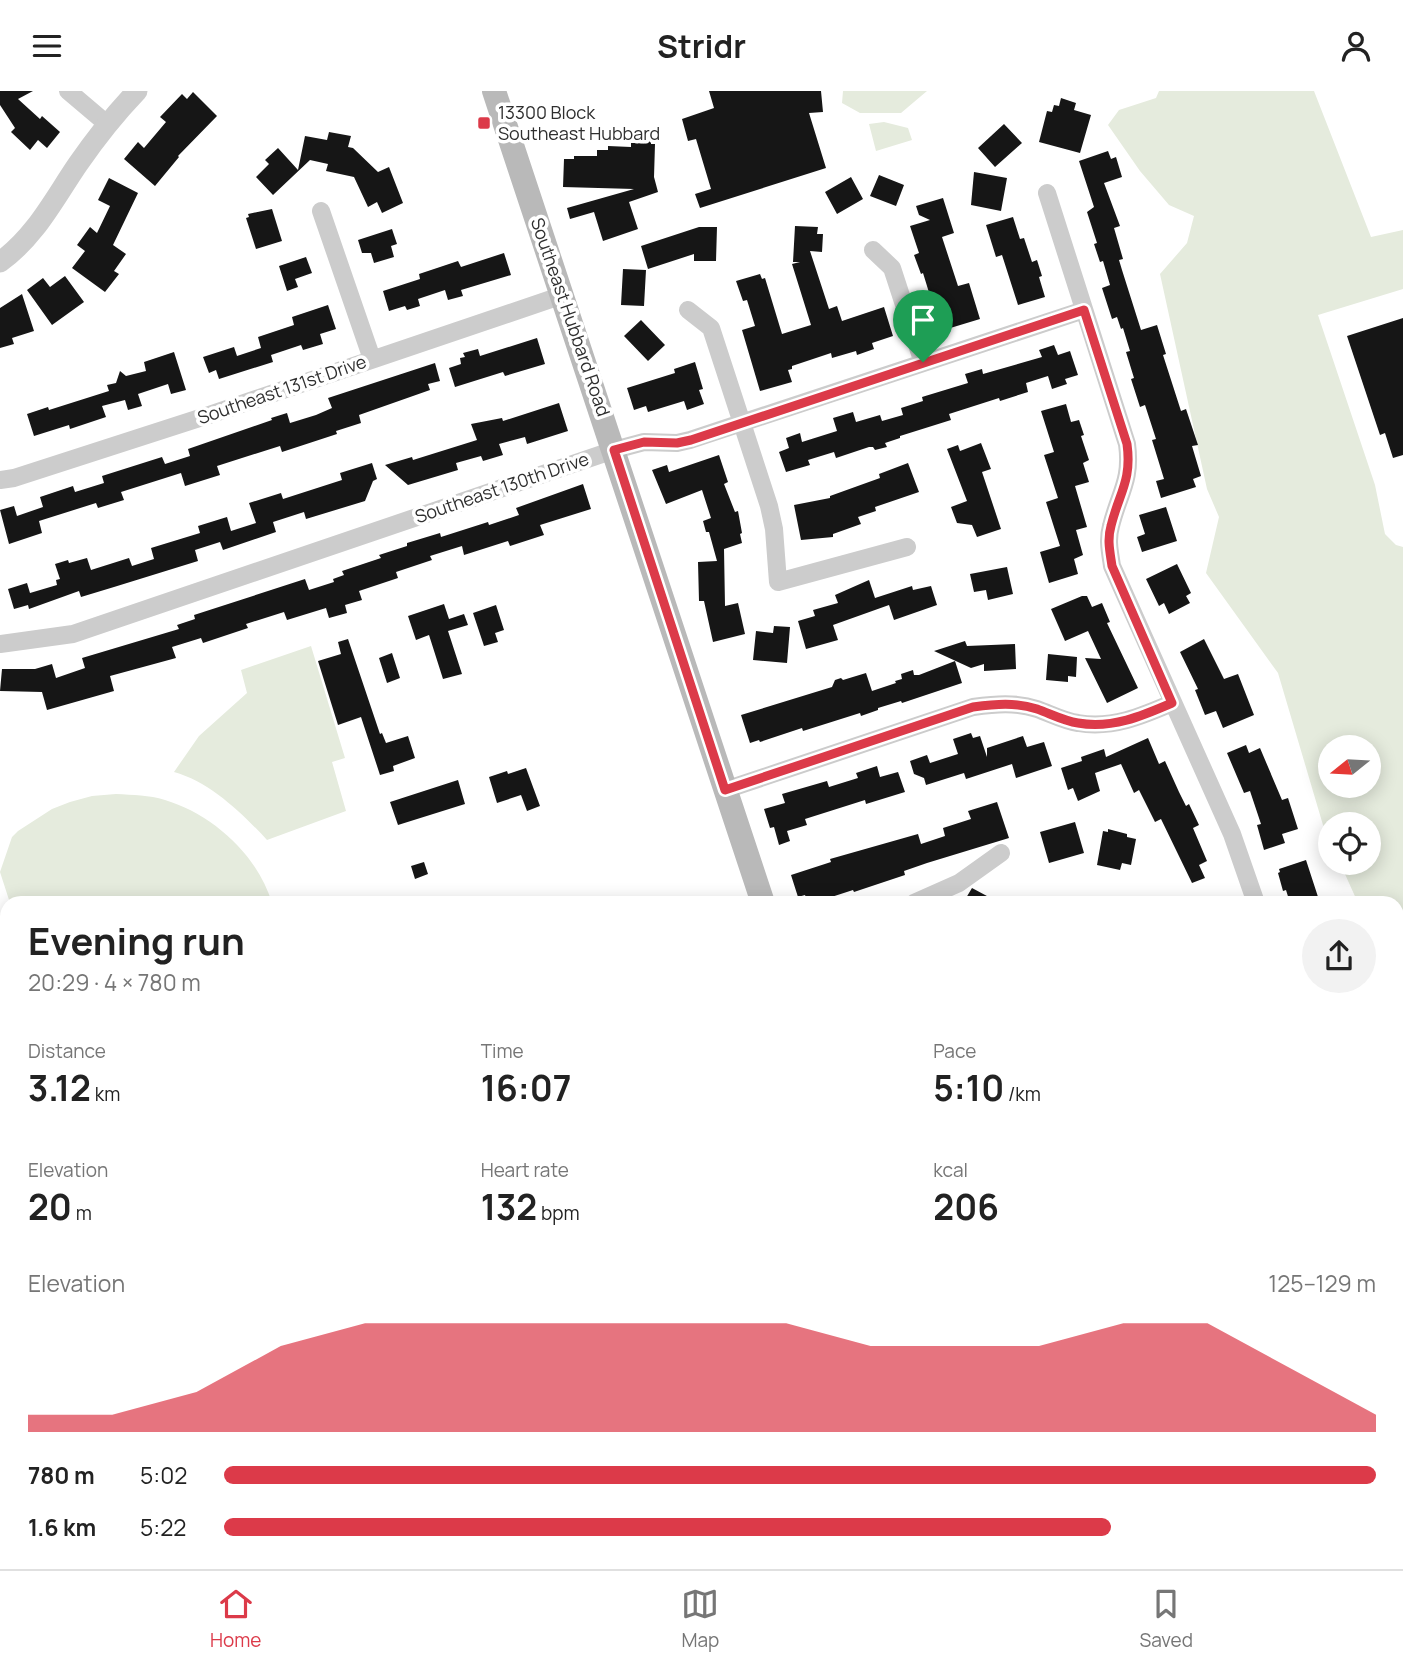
<!DOCTYPE html>
<meta charset="utf-8">
<style>
:root{--surface:#fff;--page:#f2f2f2;--text:#222;--muted:#767676;--line:#e0e0e0;--accent:#dc3a49}
body{margin:0;font-family:Manrope,sans-serif;background:var(--page);color:var(--text);height:100vh;display:flex;flex-direction:column;font-size:26px;white-space:nowrap}
*{box-sizing:border-box;margin:0}
p{font-size:23px;color:var(--muted)}
.icon{flex:none;width:38px;height:38px;fill:none;stroke:currentColor;stroke-width:2;stroke-linecap:round;stroke-linejoin:round}
.map{position:relative;flex:1;overflow:hidden}
.sheet{position:absolute;left:0px;top:805px;width:1404px;height:674px;display:flex;flex-direction:column;background:var(--surface);border-radius:21px 21px 0 0;box-shadow:0 4px 18px #0003}
.sheet>*{flex:none}
.needle{width:46px;rotate:252deg}
.tools{position:absolute;left:1318px;top:644px;display:grid;gap:14px}
.tools a{display:grid;place-items:center;width:63px;height:63px;border-radius:50%;background:var(--surface);box-shadow:0 4px 18px #0003;font-size:35px}
.pin{position:absolute;display:grid;place-items:center;width:60px;height:60px;color:#fff;margin:-72px -30px;border-radius:50% 50% 50% 0;rotate:-45deg;box-shadow:0 0 7px #0007}
.pin .icon{rotate:45deg}
.round{display:grid;place-items:center;flex:none;width:74px;height:74px;border-radius:37px;background:var(--page)}
.head{display:flex;align-items:center;justify-content:space-between;height:119px;padding:0 28px}
h1{font-size:38px;font-weight:700;line-height:52px}
.metrics{display:grid;grid-template-columns:repeat(3,1fr);gap:10px;height:119px;padding:7px 28px}
.metrics div{display:grid;align-content:center}
.metrics b{font-size:35px;font-weight:700}
.metrics small{font-size:19px;font-weight:400}
.metrics p{font-size:19px}
.chart{height:196px;padding:14px 28px}
.chart p{display:flex;justify-content:space-between}
.chart svg{width:100%;height:126px;margin-top:7px;fill:var(--accent);opacity:.7}
ul{padding:0 28px;list-style:none;font-size:23px}
li{display:grid;grid-template-columns:112px 84px 1fr;align-items:center;height:52px}
li i{height:18px;border-radius:9px;background:var(--accent)}
header{display:flex;justify-content:space-between;align-items:center;height:91px;padding:0 28px;background:var(--surface);font-size:32px;font-weight:700}
.dock{display:flex;justify-content:space-around;align-items:center;height:98px;border-top:2px solid var(--line);background:var(--surface);font-size:19px;color:var(--muted)}
.dock a{display:grid;justify-items:center;gap:4px}
.dock .current{color:var(--accent)}
.map>svg:first-child{display:block}
.green{fill:#e5ebdd;fill-rule:evenodd}
.building{fill:#161616}
.lines{fill:none;stroke-linecap:round;stroke-linejoin:round}
.minor{stroke:#ccc;stroke-width:18}
.tertiary{stroke:#ccc;stroke-width:21}
.secondary{stroke:#b9b9b9;stroke-width:24}
.route-casing{stroke:#fff;stroke-width:14}
.route{stroke:#dc3a49;stroke-width:9}
.poi-dot{fill:#dc3a49;stroke:#fff;stroke-width:2.5}
.labels{text-anchor:middle;stroke-width:7;stroke-linejoin:round;paint-order:stroke}
.poi-label{font-size:18px;fill:#2f2f2f;stroke:#fff;text-anchor:start}
.street-label{font-size:18px;fill:#2f2f2f;stroke:#fff}
</style>
<header><svg class="icon" aria-label="menu" viewBox="0 0 24 24"><path d="M4 6h16M4 12h16M4 18h16"/></svg>Stridr<svg class="icon" aria-label="person" viewBox="0 0 24 24"><circle cx="12" cy="8" r="4"/><path d="M4 21q1-7 8-7t8 7"/></svg></header>
<div class="map">
<svg width="1403" height="1478" viewBox="0 0 1403 1478">
<rect width="100%" height="100%" fill="#fff"/>
<path class="green" d="M843,0H927L901,22H860L842,12Z
M1159,0H1314L1371,146L1403,139V198L1318,224L1375,394L1385,443L1396,454L1403,456V979L1396,974V812H1358L1340,772H1368V733H1330V750L1323,734L1278,582L1206,482L1219,426L1207,398L1160,183L1187,152L1194,125L1169,114L1140,80L1108,34L1119,19L1156,7ZM1330,656H1368V695H1330Z
M884,31L908,37L912,49L876,60L869,33Z
M311,555L345,667L332,671L346,720L267,749C242,722 210,691 174,681L199,645L247,602L241,579Z
M116,703C133,704 149,704 165,709C212,723 258,764 272,812H10L0,781L12,746L18,740L52,718L70,711L92,705Z
M0,1107L7,1128V1152L0,1154Z
M373,1472H433L428,1478H371Z"/>
<path class="building" d="M0,0H33L18,8L40,28L42,25L60,41L47,57L38,49L30,59L11,41L15,37L0,14Z
M709,0H821L823,21L809,22L826,77L700,117L695,103L711,98L696,48L688,50L682,28L714,17Z
M193,1L217,25L178,65L179,66L155,95L124,68L138,51L144,57L166,31L160,26L182,3L187,8Z
M1061,7L1076,12L1074,19L1091,24L1080,62L1039,51L1047,20L1052,21L1054,14L1059,15Z
M1004,33L1022,52L995,76L978,57Z
M329,41L351,45L348,56L353,57L378,81L389,76L403,112L382,122L377,111L368,116L354,86L326,80L328,73L310,69L273,104L256,86L269,73L265,69L278,57L298,79L305,45L327,49Z
M636,49H651V53H655L654,86L658,101L629,111L638,138L603,150L594,121L570,128L567,117L634,98L563,96L564,68H574V65H597V59H608V55L631,56V52H636Z
M1108,60L1111,68L1116,66L1122,86L1104,92L1120,135L1114,137L1123,168L1119,169L1122,179L1141,239L1157,234L1166,263L1163,264L1181,320L1186,318L1198,354L1192,355L1201,385L1193,388L1196,396L1161,407L1156,390L1164,388L1152,349L1156,348L1145,314L1140,316L1131,288L1134,287L1126,261L1130,260L1123,237L1121,238L1117,226L1112,228L1102,197L1110,194L1103,170L1100,171L1094,153L1097,152L1087,121L1094,116L1079,70Z
M974,81L1007,87L1001,120L971,114Z
M879,84L904,94L896,115L870,105Z
M851,86L863,108L837,123L825,101Z
M109,87L138,102L113,154L126,163L114,180L119,183L105,201L72,177L85,160L77,154L90,136L97,142L110,115L98,109Z
M943,107L954,142L942,146L958,195L969,192L980,228L947,238L941,219L935,221L923,182L921,183L914,164L919,162L910,135L930,129L919,124L916,115Z
M272,118L282,150L256,158L246,127L249,126L248,123Z
M1013,126L1020,148L1024,147L1032,171L1037,169L1042,185L1039,186L1045,206L1018,214L1002,164L996,166L986,134Z
M795,135L818,136L817,143H823L822,161L810,160L829,218L837,215L842,230L884,216L893,245L872,252L874,258L857,264L856,260L832,267L831,262L792,275V278L788,279L792,291L760,300L742,239L755,235L747,209L743,210L736,190L760,183L762,188L765,187L782,243L811,234L792,173L800,171H793Z
M699,136H717L716,170H694V163L648,178L641,155Z
M392,138L397,153L391,155L394,166L374,172L371,162H362L358,149Z
M504,162L511,184L461,199L463,205L448,209L445,199L418,208L420,215L407,219L405,215L389,220L383,200L420,188L419,183L458,170L461,176Z
M306,166L312,182L295,188L298,196L287,200L279,175Z
M623,178L646,179L644,215L621,214Z
M65,185L84,211L52,234L27,199L43,187L50,196Z
M22,203L34,240L12,247L14,253L0,257V217Z
M328,214L336,238L320,243L323,253L303,259L301,254L271,264L273,271L219,288L216,279L209,282L203,266L234,256L237,265L261,257L258,246L294,234L292,226Z
M1403,227V364L1393,367L1385,342L1380,344L1347,245Z
M641,229L665,254L648,270L624,245Z
M537,247L545,273L505,285L503,281L455,296L449,277L461,273L460,267L465,266L463,262L478,258L480,265Z
M1054,254L1058,264L1070,260L1078,284L1065,288L1067,293L1052,298L1048,285L1026,292L1028,301L1000,310L999,307L949,323L951,329L900,345V347L885,352L887,356L875,359L873,356H869L836,367L834,361L808,369L810,374L786,381L779,361L789,357L786,347L800,342L802,351L837,340L833,327L853,321L856,331L880,324L882,330L903,324L901,317L923,310L922,306L968,292L965,283L982,278L983,283L1042,266L1039,259Z
M174,261L186,299L171,303L168,293L138,303L142,315L128,319L125,309L102,315L106,326L70,338L69,334L34,345L27,323L48,316L49,319L109,300L107,294L116,292L120,280L126,285L146,280L144,271Z
M695,271L703,298L699,299L704,313L687,319L684,310L648,321L646,315L634,319L627,297L675,282L674,278Z
M435,272L440,290L428,293L430,299L359,324L361,332L336,340L337,343L282,361L280,355L217,375L220,384L185,395L181,382L121,401L124,409L98,417L96,412L39,430L42,442L9,453L0,419L14,415L17,425L43,416L40,406L73,395L75,401L104,392L102,385L162,366L165,373L190,365L188,358L272,329L271,327L287,322L290,332L316,324L332,317L328,307Z
M559,312L568,340L527,353L525,346L499,353L503,364L483,370L481,365L456,372L458,379L408,394L385,374L412,366L413,369L477,349L471,333L502,327L503,330Z
M1066,313L1071,331L1079,329L1084,344L1081,345L1089,369L1083,372L1089,391L1075,395L1087,436L1076,439L1083,464L1074,468L1078,483L1049,492L1040,461L1060,455L1046,411L1058,407L1044,364L1054,361L1041,320Z
M981,352L991,378L982,381L1001,438L977,446L972,434L957,432L951,416L967,410L947,358L958,354L960,360Z
M719,364L728,391L724,393L735,421L738,420L742,442L740,443L742,452L724,458L725,515L738,512L745,543L713,551L704,510H699L698,471L717,470L709,441H706L703,430L711,427L702,399L666,413L652,379L667,374L669,381Z
M372,372L377,388L373,390L365,410L306,428L304,421L273,431L276,441L223,459L220,451L195,459L198,470L114,496L81,506L79,500L29,518L28,514L14,518L8,498L27,492L30,502L57,494L56,489L60,488L55,473L68,469L69,472L87,467L91,479L129,467L132,475L154,468L151,457L200,442L198,435L227,426L231,440L256,432L249,412L281,402L283,408L342,389L340,382Z
M908,372L919,401L875,416L876,420L858,426L861,433L833,443V446L801,449L794,414L830,407V405L880,387L879,383Z
M583,393L591,418L540,434L544,444L510,455L508,450L464,464L462,455L430,465L432,469L396,481L398,487L359,500L362,509L345,514L347,522L329,527L326,517L287,529L284,521L246,533L248,537L203,552L201,547L172,556L176,567L110,585L114,600L47,619L42,601L0,600L2,578H35L52,573L56,587L85,577L82,567L179,538L177,534L195,528L194,524L305,488L309,499L334,491L333,488L344,484L342,480L381,467L379,464L407,455V452L440,442L441,446L488,431L489,434L519,424L516,417Z
M1166,416L1177,450L1142,461L1137,446L1145,443L1139,424Z
M1177,473L1191,502L1186,505L1190,512L1169,523L1164,512L1159,515L1146,488Z
M1007,476L1013,503L988,509L986,499L974,501L970,483Z
M869,489L875,507L912,495L913,499L931,495L937,514L894,529L889,514L833,534L838,549L806,558L798,530L815,525L813,519L838,512L835,504Z
M1082,505H1087L1092,516L1102,512L1110,531L1107,532L1138,597L1107,612L1085,567L1101,568L1088,540L1065,550L1051,518Z
M444,513L449,528L464,523L468,534L448,540L462,583L443,588L429,544L416,549L408,525Z
M496,514L504,539L495,542L498,551L484,555L473,522Z
M774,535L790,536L787,572L753,569L756,540L773,542Z
M348,548L380,643L382,642L386,652L408,645L415,667L393,675L394,680L380,684L361,626L338,634L318,570L341,563L338,551Z
M1204,548L1224,588L1238,583L1254,624L1223,637L1216,620L1205,624L1195,599L1198,598L1180,561Z
M965,550L967,555L1015,553L1016,578L984,580V573L971,577L934,560Z
M392,562L400,587L387,592L379,567Z
M1048,563L1077,566L1076,586L1068,585V591L1046,589Z
M955,570L962,592L902,612L901,610L878,617V619L861,625L860,622L803,640L802,637L760,651L759,649L750,652L741,624L832,596L835,589L841,587L843,589L866,582L872,600L896,592L895,590L902,588L901,583L913,579L914,584H919Z
M971,642L973,647L980,645L987,666V657L1023,645L1027,656L1044,651L1052,675L1016,687L1012,673L966,688L964,682L926,694L924,687L914,683L910,670L927,664L930,672L958,663L953,648Z
M1148,647L1159,673L1165,670L1179,701L1186,715L1189,713L1199,734L1193,737L1207,770L1199,774L1205,787L1192,792L1161,728L1155,731L1139,699L1134,702L1121,673L1095,682L1100,700L1078,710L1073,697L1068,699L1061,677L1082,670L1081,666L1104,658L1106,666Z
M1246,654L1249,662L1260,657L1282,709L1288,707L1298,738L1282,743L1285,752L1264,759L1257,734L1261,733L1250,700L1244,702L1227,662Z
M877,675L880,686L898,681L905,701L866,713L865,709L805,728L807,734L787,740L790,750L779,754L774,736L770,737L764,718L785,712L782,703L827,690L829,696L858,687L856,682Z
M526,677L540,715L527,720L521,704L497,712L489,686L507,680L508,683Z
M458,689L465,713L398,734L390,711Z
M997,711L1009,747L927,772L904,780L905,784L854,801L853,799L813,812H808L805,804L798,806L791,784L831,771L830,768L918,743L921,753L945,745L943,737L971,728L968,720Z
M1075,731L1084,762L1049,772L1040,741Z
M1108,738L1127,743V746L1136,748L1131,774L1122,772L1120,779L1097,774L1103,740L1108,741Z
M1306,769L1320,812H1290L1286,799L1283,800L1278,782L1280,781L1279,778Z
M424,771L428,783L415,788L411,775Z
M972,797L1000,812H963Z"/>
<g class="lines">
<path class="minor" d="M68,0L107,33
M1047,102L1127,353C1132,390 1119,402 1111,435C1107,449 1110,461 1112,475L1232,743L1256,812
M321,120L372,268
M873,159L892,177L923,272
M688,219L711,237L769,415L774,438L778,491L907,456
M0,389L14,387L209,324L563,204
M0,553L73,543L614,359L644,351L677,352L690,349L1084,219
M725,699L973,616C995,613 1016,611 1037,618C1051,623 1064,630 1078,632C1112,638 1142,625 1172,612
M914,812L959,792L1001,762
M1344,1472L1346,1478"/>
<path class="tertiary" d="M0,171C36,145 54,108 78,73C96,47 115,23 137,0"/>
<path class="secondary" d="M494,0L763,812
M980,1472L982,1478"/>
</g>
<g class="lines">
<g class="route-casing">
<path id="route" d="M1084,219L1127,353C1132,390 1119,402 1111,435C1107,449 1110,461 1112,475L1172,612C1142,625 1112,638 1078,632C1064,630 1051,623 1037,618C1016,611 995,613 973,616L725,699L614,359L644,351L677,352L691,349Z"/>
</g>
<use href="#route" class="route"/>
</g>
<rect class="poi-dot" x="477" y="25" width="14" height="14" rx="3.5"/>
<g class="labels">
<g class="poi-label">
<text x="498" y="28">13300 Block<tspan x="498" dy="21">Southeast Hubbard</tspan></text>
</g>
<g class="street-label">
<text transform="translate(570 226) rotate(71)" y="6">Southeast Hubbard Road</text>
<text transform="translate(282 299) rotate(-19)" y="6">Southeast 131st Drive</text>
<text transform="translate(502 397) rotate(-19)" y="6">Southeast 130th Drive</text>
</g>
</g>
</svg>
<div class="tools">
<a><svg class="needle" viewBox="-14 -14 28 28"><path d="M0-13l5 13h-10z" fill="#e53935"/><path d="M0 13l5-13h-10z" fill="#767676"/></svg></a>
<a><svg class="icon" aria-label="locate" viewBox="0 0 24 24"><circle cx="12" cy="12" r="6"/><path d="M12 2v4M12 18v4M2 12h4M18 12h4"/></svg></a>
</div>
<div class="pin" style="left:923px;top:271px;background:#1e9e55"><svg class="icon" aria-label="arrive" viewBox="0 0 24 24"><path d="M6 21V4h12l-3 4 3 4H6"/></svg></div>
<section class="sheet">
<div class="head"><div><h1>Evening run</h1><p>20:29 · 4 × 780 m</p></div><a class="round"><svg class="icon" aria-label="share" viewBox="0 0 24 24"><path d="M12 15V3M7 8l5-5 5 5M5 13v7h14v-7"/></svg></a></div>
<div class="metrics">
<div><p>Distance</p><b>3.12<small> km</small></b></div>
<div><p>Time</p><b>16:07</b></div>
<div><p>Pace</p><b>5:10<small> /km</small></b></div>
</div>
<div class="metrics">
<div><p>Elevation</p><b>20<small> m</small></b></div>
<div><p>Heart rate</p><b>132<small> bpm</small></b></div>
<div><p>kcal</p><b>206</b></div>
</div>
<div class="chart"><p><span>Elevation</span>125–129 m</p>
<svg viewBox="0 0 160 44" preserveAspectRatio="none"><path d="M0 44V38L10 38L20 30L30 14L40 6L50 6L60 6L70 6L80 6L90 6L100 14L110 14L120 14L130 6L140 6L150 22L160 38V44z"/></svg>
</div>
<ul>
<li><b>780 m</b>5:02<i style="width:100%"></i></li>
<li><b>1.6 km</b>5:22<i style="width:77%"></i></li>
</ul>
</section>
</div>
<nav class="dock">
<a class="current"><svg class="icon" aria-label="home" viewBox="0 0 24 24"><path d="M3 11l9-7 9 7M6 9v11h12V9"/></svg>Home</a>
<a><svg class="icon" aria-label="map" viewBox="0 0 24 24"><path d="M3 6l6-2 6 2 6-2v14l-6 2-6-2-6 2zM9 4v14M15 6v14"/></svg>Map</a>
<a><svg class="icon" aria-label="saved" viewBox="0 0 24 24"><path d="M7 4h10v16l-5-4-5 4z"/></svg>Saved</a>
</nav>
